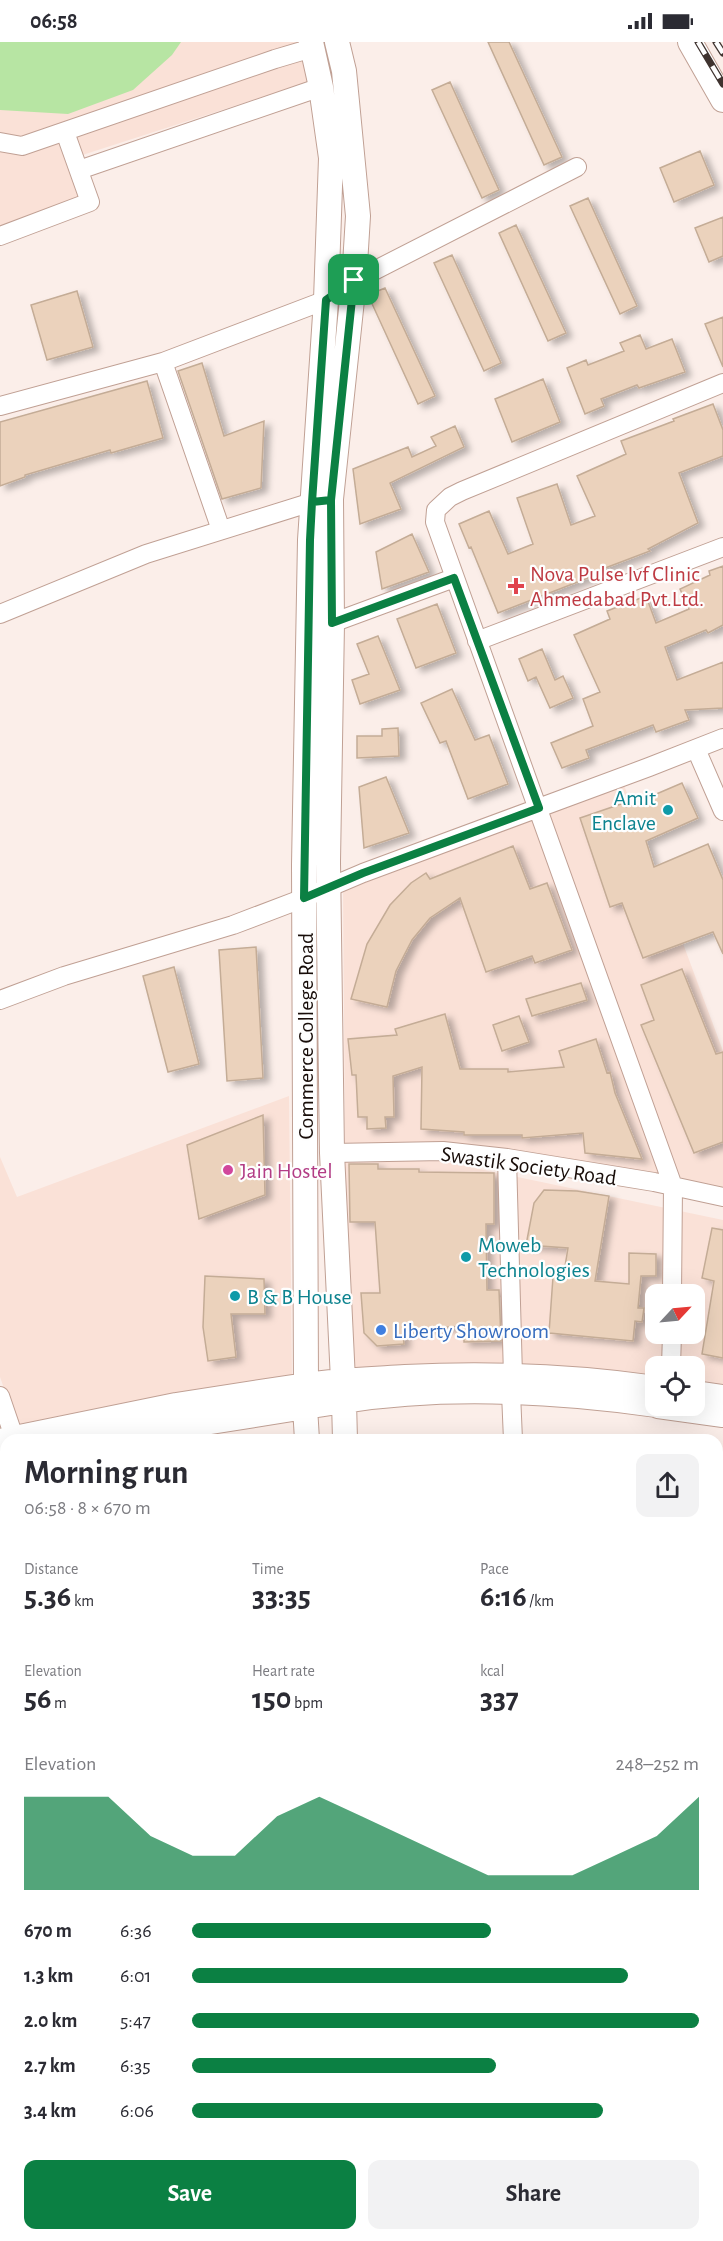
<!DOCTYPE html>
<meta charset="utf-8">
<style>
:root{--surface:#fff;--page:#f2f2f3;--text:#2b2b33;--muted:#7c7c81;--accent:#0b8043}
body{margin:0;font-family:"Alegreya Sans",sans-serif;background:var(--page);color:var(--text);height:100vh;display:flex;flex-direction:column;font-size:22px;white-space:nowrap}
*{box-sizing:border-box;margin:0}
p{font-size:20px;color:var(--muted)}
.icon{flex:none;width:33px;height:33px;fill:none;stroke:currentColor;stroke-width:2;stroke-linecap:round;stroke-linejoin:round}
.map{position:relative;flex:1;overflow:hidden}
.sheet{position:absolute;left:0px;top:1392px;width:723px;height:807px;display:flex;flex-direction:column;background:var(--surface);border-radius:18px 18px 0 0;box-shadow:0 6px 24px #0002}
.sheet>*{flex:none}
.needle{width:39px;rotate:64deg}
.fabs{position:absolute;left:645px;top:1242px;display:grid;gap:12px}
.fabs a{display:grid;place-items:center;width:60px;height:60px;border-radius:12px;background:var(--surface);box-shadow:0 6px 24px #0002;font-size:30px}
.pin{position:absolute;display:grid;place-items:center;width:51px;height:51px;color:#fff;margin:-26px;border-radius:12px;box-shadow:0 3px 9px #0006}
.round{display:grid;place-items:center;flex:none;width:63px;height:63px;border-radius:12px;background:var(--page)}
.overview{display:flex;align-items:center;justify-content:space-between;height:102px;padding:0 24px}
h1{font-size:33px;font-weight:700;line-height:45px}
.metrics{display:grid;grid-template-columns:repeat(3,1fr);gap:9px;height:102px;padding:6px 24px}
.metrics div{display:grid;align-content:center}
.metrics b{font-size:30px;font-weight:700}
.metrics small{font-size:16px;font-weight:400}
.metrics p{font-size:16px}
.chart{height:168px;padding:12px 24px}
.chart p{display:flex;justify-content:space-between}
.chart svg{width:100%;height:108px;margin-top:6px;fill:var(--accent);opacity:.7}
.button{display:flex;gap:12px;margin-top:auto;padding:12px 24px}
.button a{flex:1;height:69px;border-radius:12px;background:var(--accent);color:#fff;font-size:24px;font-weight:700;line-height:69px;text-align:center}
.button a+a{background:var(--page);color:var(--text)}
ul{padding:0 24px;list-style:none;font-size:20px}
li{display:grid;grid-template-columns:96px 72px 1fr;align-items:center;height:45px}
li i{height:15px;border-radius:8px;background:var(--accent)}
.status{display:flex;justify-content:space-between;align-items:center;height:42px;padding:0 30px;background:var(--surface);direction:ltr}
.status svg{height:16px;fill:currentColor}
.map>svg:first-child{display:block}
.built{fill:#fae1d7;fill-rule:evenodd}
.green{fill:#b7e5a3}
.building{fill:#ebd2bc;stroke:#c4ac96;stroke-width:1.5;filter:url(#shadow)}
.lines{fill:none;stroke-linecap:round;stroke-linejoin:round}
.minor-casing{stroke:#c0a094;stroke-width:20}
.major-casing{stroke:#c0a094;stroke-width:26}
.minor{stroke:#fff;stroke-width:18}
.major{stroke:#fff;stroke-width:24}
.rail-casing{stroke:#3f332f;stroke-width:7}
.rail{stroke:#fefefe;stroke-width:4.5;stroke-dasharray:14;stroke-linecap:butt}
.route-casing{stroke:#fff;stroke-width:12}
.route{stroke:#0b8043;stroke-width:8}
.health-dot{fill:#e0444e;stroke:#fefefe;stroke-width:2}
.culture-dot{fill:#0f9aa8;stroke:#fefefe;stroke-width:2}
.hotel-dot{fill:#d1479c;stroke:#fefefe;stroke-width:2}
.shop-dot{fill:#3f7fe0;stroke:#fefefe;stroke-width:2}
.labels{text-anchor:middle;stroke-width:4.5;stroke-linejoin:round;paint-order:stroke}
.health-label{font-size:22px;fill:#be3a42;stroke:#fefefe;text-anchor:start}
.culture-label{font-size:22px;fill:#0d838f;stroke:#fefefe;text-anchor:start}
.street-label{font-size:22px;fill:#170c08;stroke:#fefefe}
.hotel-label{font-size:22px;fill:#b23c85;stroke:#fefefe;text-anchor:start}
.shop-label{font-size:22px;fill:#366cbe;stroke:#fefefe;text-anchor:start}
</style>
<div class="status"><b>06:58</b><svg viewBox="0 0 49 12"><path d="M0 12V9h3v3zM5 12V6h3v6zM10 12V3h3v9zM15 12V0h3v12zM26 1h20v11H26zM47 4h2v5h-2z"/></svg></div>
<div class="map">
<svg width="723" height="2199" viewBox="0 0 723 2199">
<defs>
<filter id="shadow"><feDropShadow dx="6" dy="4" stdDeviation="3" flood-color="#0004"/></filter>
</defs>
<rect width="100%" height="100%" fill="#fbeee9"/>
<path class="built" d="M0,0H301L312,39L67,118L82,159L0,190Z
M624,743L723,1009V1147L345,1102L343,846Z
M289,1054L292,1333L17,1383L0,1335V1115L17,1155Z
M342,1118L441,1119L723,1178V1346L695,1343L694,1324H656L655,1339L476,1321L352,1328ZM656,1252H694V1292H656Z
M717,1883L723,1884V2198L686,2197L663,2199H387V2193H717Z"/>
<path class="green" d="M0,0H181L172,13L133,48L68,72L0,68Z"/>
<path class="building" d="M488,0H509L562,115L544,123Z
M450,40L499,148L482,156L432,48Z
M700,109L714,143L674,160L660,126Z
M588,156L637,264L620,272L570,164Z
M723,175V214L709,220L695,186Z
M516,183L566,291L548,299L499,191Z
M452,213L501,321L484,329L434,221Z
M385,246L435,354L418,362L368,253Z
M77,249L93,305L47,318L31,263Z
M723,275V325L705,282Z
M640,293L646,307L672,297L685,330L639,346L637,343L601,357L604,364L585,372L567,326L586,318L588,323L624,309L620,301Z
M202,321L224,394L264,379L261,446L222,457L178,329Z
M543,337L560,380L512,400L495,357Z
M147,339L163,396L111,411L110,408L25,433V435L0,444V380Z
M713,362L723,388V414L679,431L698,481L648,507L650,509L592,531L593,534L498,571L471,505L469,506L459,482L489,469L508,512L533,502L517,456L557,442L571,483L595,474L577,434L626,412L621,399L674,379L673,377Z
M455,384L464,405L390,441L401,467L360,482L353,427L408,405L412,415L436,404L431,395Z
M412,492L429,530L382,547L376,510Z
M723,524V583L708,591L706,588L665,605L677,638L723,620V666L685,668L689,678L656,690L653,683L586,708L589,716L562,726L551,701L593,684L583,657L600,650L574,593L610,577L607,569L646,554L656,581L689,567L680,547L710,533L709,529Z
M437,562L456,611L416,626L397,577Z
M378,594L400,648L360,662L352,638L369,632L357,602Z
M542,607L555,638L563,634L573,656L550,666L536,635L528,639L519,617Z
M452,647L475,698L489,693L508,742L468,757L446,699L440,701L421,661Z
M398,686L399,714L357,716V694H382V687Z
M386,735L409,791L364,806L359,745Z
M682,741L698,776L646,799L654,825L708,802L723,838V912L713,890L643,916L622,861L610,865L580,776L624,761L626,765Z
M513,804L530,847L547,841L572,908L535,921L532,914L486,930L460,856L430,876L412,898L396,929L387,965L351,957L367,902L390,863L411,841L426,831L430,837Z
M256,905L263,1036L227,1039L219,908Z
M174,925L199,1022L168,1030L143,934Z
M682,927L716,1012L723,1010V1100L694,1111L641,983L654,978L641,943Z
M581,941L587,958L532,974L526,957Z
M445,972L460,1027H508V1030L564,1025L559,1009L596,997L607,1031L610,1030L615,1051L642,1117L585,1111L583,1091L522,1096V1093H464V1090L421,1087L422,1025L393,1034L394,1075H385L386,1086L367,1087V1075H358L356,1033H352L348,997L397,993L395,987Z
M519,974L529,1000L502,1009L493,983Z
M263,1073L265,1153L199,1177L187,1103Z
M349,1122H378V1127H419V1130L494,1131V1182H486L487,1248H499L501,1299L464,1300V1284L403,1288L404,1302L377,1304L364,1291L361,1251H380L375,1180H350Z
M544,1148L577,1149L609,1154L595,1239L629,1242V1211L656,1212V1234H641L638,1266H644L642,1280L635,1279L633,1299L549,1291L553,1235L563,1236L568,1206L526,1203L534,1161Z
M712,1186L723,1188V1316L702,1312L714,1239L702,1236Z
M205,1234L264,1237L265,1272H231L236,1315L208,1319L203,1285Z"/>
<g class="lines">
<g class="minor-casing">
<path id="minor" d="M0,100L22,104L275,17L312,6
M79,128L321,45
M0,194L90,160L65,90
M163,320L221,488
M0,364L163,320L326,258L354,239L577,125
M0,572L146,512L312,460L323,458
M332,581L454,536
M477,599L723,505
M696,707L723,769
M0,958L64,934L233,883L304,856L363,831L649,725L723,696
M332,1111L443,1109L507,1116L654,1140L723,1155
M507,1116L513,1334
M672,1252L673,1144L435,480L436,468L450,455L462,449L723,341
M671,1324L672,1292
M511,1351L513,1398
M0,1354L14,1395
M717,1698L723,1699
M0,1843L6,1842
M717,1866L723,1867
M0,2124L6,2122
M403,2193V2199
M140,2199L141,2193"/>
</g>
<g class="major-casing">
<path id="major" d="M337,0L344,29L358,174L354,239L331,457L332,581L328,820L332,1111L344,1359L305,1365L306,1343C339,1338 372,1337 405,1335C489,1331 573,1334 656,1346
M690,0L723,58
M694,1351L723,1355
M658,1364L723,1373
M96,1398L305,1365L307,1398
M345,1398L344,1359C443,1343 556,1349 656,1363
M0,1399L176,1363L306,1343L304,823L310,498L326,258L331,116L321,45L311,0
M0,1423L6,1421
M340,2193L341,2199
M371,2193V2199"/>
</g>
<use href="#minor" class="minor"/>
<use href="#major" class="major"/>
<g class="rail-casing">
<path id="rail" d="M698,0L723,42
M716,0L723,11"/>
</g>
<use href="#rail" class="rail"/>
</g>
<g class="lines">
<g class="route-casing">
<path id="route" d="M354,238L326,258L312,460L331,458L332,581L454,536L539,766L363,831L304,856L310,498L312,460L331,458L354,238"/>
</g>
<use href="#route" class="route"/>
</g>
<path class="health-dot" d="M513 535h6v6h6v6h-6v6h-6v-6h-6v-6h6z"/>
<g class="culture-dot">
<circle cx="668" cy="768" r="6"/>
<circle cx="466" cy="1215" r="6"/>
<circle cx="235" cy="1254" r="6"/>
</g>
<circle class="hotel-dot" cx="228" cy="1128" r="6"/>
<circle class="shop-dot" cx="381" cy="1288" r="6"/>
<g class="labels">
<g class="health-label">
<text x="530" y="539">Nova Pulse Ivf Clinic<tspan x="530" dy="25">Ahmedabad Pvt.Ltd.</tspan></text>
</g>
<g class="culture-label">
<text x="656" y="763" text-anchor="end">Amit<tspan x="656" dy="25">Enclave</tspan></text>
<text x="478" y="1210">Moweb<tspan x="478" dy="25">Technologies</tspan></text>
<text x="247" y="1262">B &amp; B House</text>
</g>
<g class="street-label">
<text transform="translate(305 994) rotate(-90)" y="8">Commerce College Road</text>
<text transform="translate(529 1123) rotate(8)" y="8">Swastik Society Road</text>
</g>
<g class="hotel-label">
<text x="240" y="1136">Jain Hostel</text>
</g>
<g class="shop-label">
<text x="393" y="1296">Liberty Showroom</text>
</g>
</g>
</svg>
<div class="fabs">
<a><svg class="needle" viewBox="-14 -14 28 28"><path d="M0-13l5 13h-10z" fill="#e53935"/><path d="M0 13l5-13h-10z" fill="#7c7c81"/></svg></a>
<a><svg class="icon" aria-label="locate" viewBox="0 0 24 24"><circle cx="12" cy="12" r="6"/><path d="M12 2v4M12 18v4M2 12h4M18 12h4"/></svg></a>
</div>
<div class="pin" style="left:354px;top:238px;background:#1e9e55"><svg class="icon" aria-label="arrive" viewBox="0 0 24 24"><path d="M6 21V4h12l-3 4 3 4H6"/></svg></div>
<section class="sheet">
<div class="overview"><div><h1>Morning run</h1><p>06:58 · 8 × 670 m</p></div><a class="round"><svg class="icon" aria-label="share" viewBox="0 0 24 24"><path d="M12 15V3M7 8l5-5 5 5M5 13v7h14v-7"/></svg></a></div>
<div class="metrics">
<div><p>Distance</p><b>5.36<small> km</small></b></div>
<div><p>Time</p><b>33:35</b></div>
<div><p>Pace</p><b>6:16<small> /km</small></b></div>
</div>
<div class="metrics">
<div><p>Elevation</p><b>56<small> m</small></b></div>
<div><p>Heart rate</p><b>150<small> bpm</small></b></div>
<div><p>kcal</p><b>337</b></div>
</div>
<div class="chart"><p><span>Elevation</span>248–252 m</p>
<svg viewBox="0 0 160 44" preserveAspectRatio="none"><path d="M0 44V6L10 6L20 6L30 22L40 30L50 30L60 14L70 6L80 14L90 22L100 30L110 38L120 38L130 38L140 30L150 22L160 6V44z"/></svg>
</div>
<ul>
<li><b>670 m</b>6:36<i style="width:59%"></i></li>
<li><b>1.3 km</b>6:01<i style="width:86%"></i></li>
<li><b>2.0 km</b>5:47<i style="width:100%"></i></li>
<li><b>2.7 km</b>6:35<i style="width:60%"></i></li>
<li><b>3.4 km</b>6:06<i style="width:81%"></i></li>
</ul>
<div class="button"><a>Save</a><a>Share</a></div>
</section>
</div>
